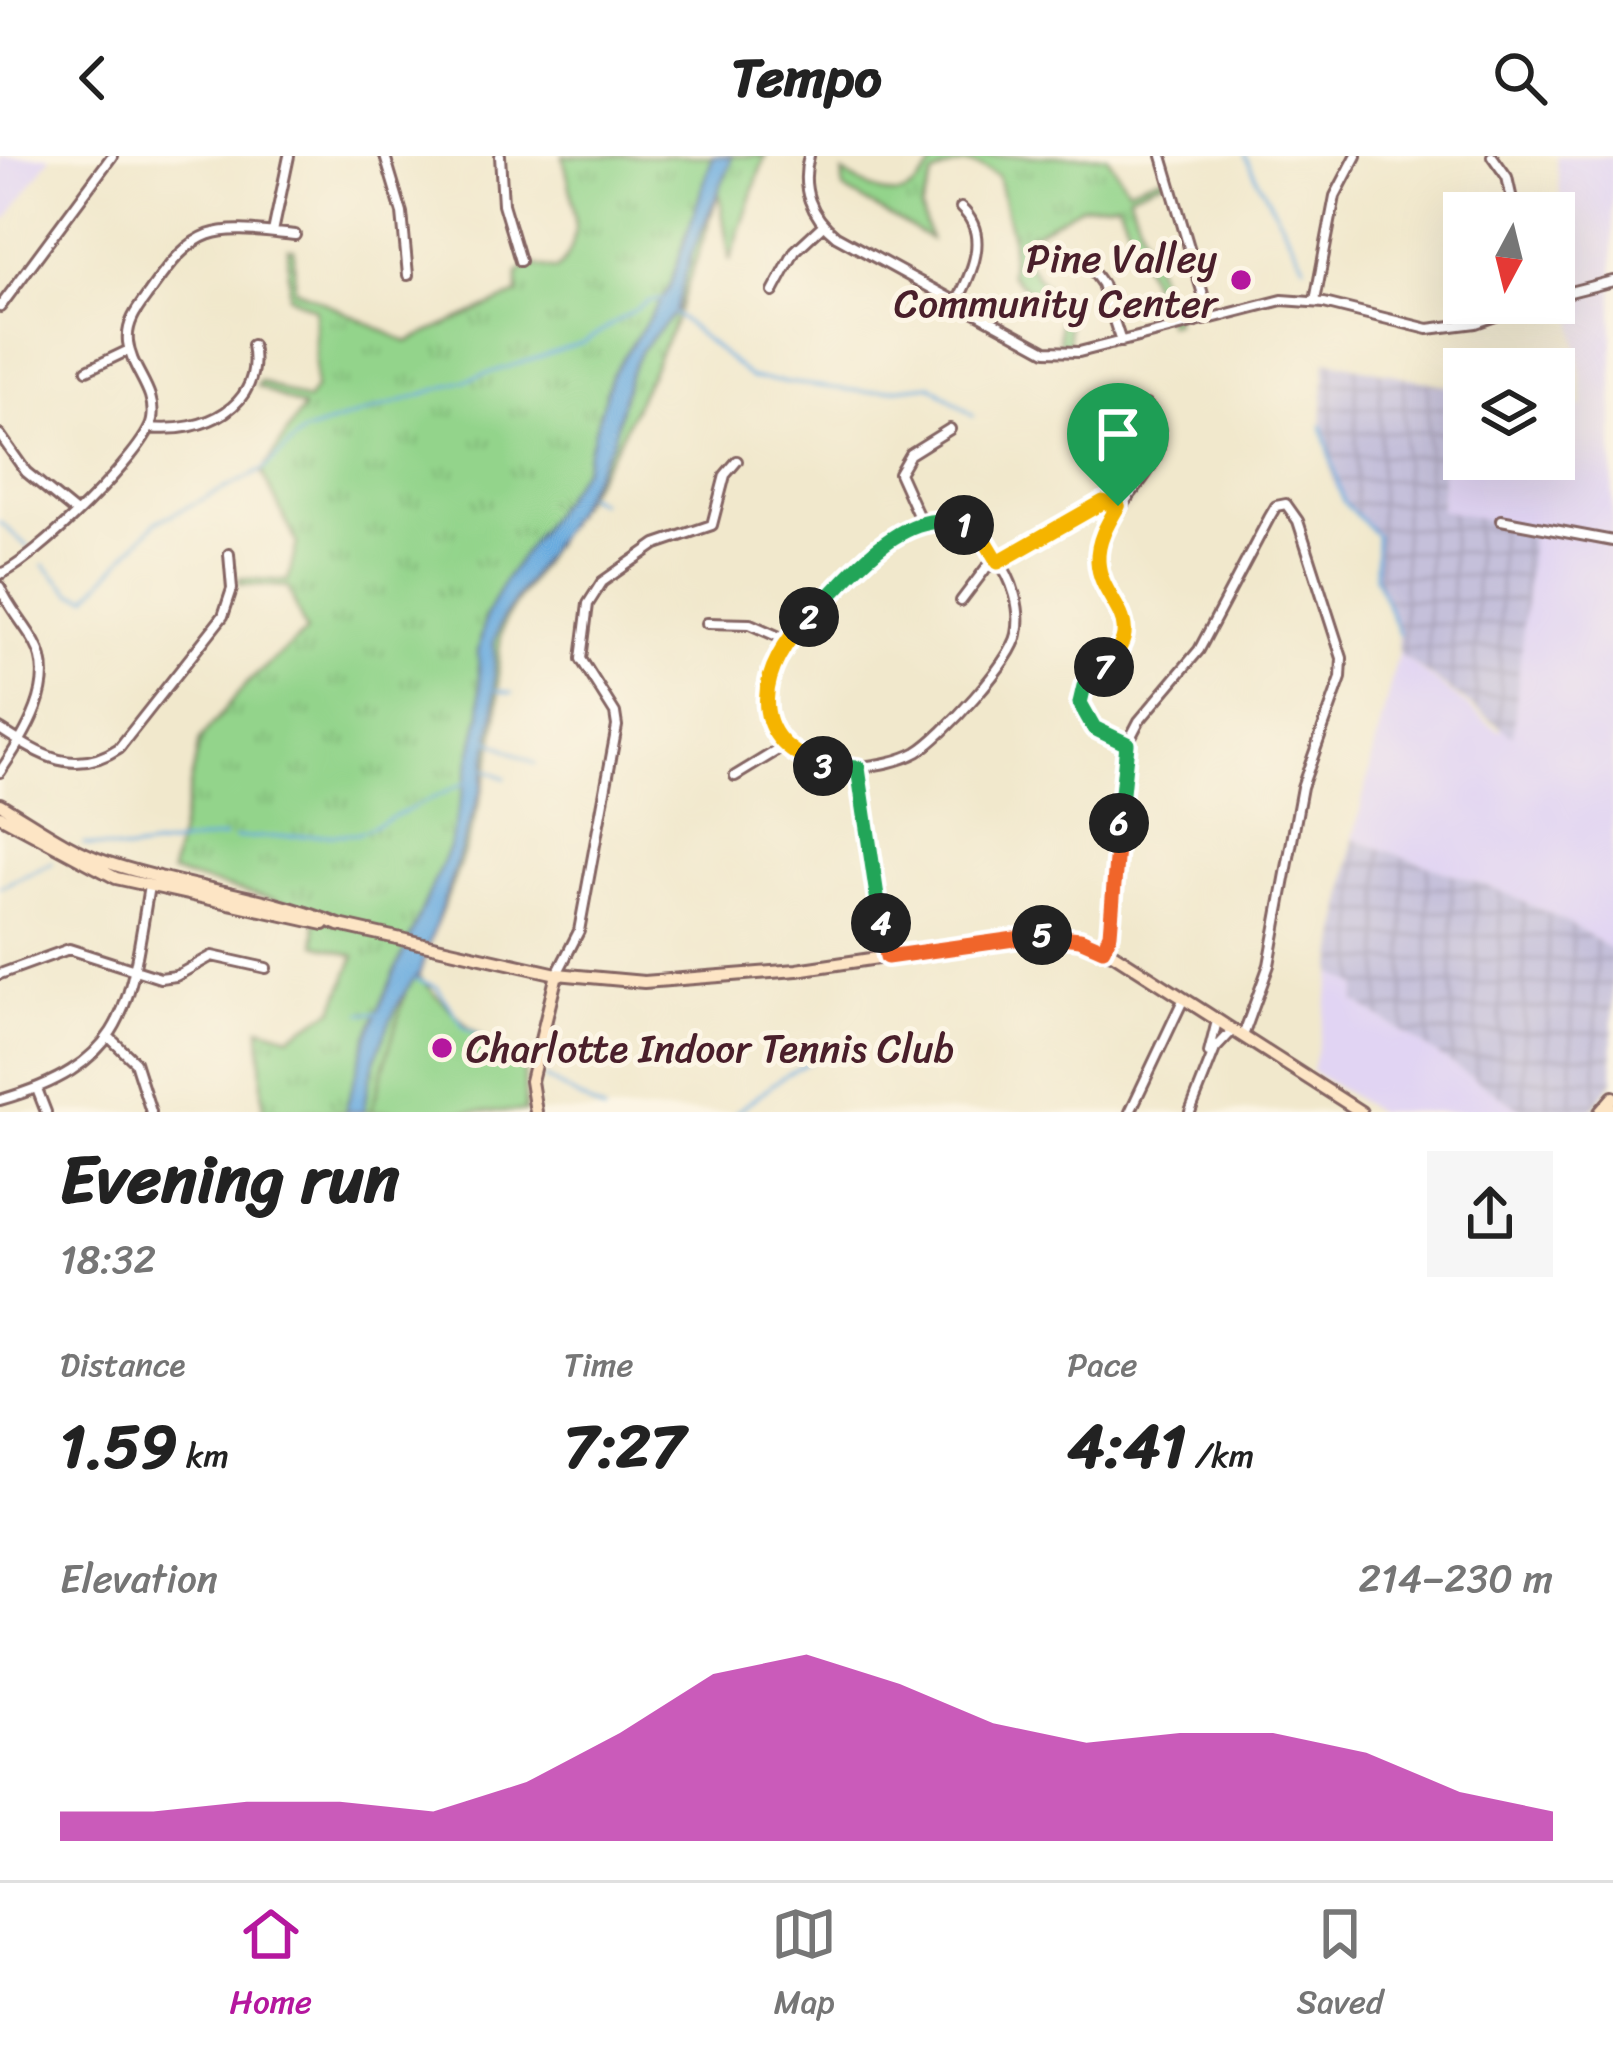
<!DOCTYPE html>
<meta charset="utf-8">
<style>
:root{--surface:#fff;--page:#f6f6f6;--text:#222;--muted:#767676;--line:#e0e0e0;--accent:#b5179e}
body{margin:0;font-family:Sriracha,sans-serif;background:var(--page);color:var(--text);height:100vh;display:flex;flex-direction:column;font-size:45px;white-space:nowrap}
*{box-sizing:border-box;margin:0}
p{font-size:39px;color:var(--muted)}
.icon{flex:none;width:66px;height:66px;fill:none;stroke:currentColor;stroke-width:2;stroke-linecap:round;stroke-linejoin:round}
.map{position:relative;height:956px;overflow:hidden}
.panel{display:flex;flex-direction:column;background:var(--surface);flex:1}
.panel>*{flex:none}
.needle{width:78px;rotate:187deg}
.buttons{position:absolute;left:1443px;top:36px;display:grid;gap:24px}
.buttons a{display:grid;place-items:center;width:132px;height:132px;border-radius:0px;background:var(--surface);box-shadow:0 12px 48px #0002;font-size:60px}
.pin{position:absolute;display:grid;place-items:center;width:102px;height:102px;color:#fff;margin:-123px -51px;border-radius:50% 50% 50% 0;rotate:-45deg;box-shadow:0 0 12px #0007}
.pin .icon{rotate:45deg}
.km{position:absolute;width:60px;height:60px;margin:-30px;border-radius:50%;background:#222;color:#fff;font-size:33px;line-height:60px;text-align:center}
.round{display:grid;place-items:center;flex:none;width:126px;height:126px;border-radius:0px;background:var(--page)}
.overview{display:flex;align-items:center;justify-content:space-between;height:204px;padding:0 60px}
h1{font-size:66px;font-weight:700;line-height:90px}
.figures{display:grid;grid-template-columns:repeat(3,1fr);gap:18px;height:204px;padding:12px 60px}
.figures div{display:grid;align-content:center}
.figures b{font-size:60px;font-weight:700}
.figures small{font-size:33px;font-weight:400}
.figures p{font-size:33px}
.chart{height:336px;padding:24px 60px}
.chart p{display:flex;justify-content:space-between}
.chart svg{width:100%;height:216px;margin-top:12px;fill:var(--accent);opacity:.7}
header{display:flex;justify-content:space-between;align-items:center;height:156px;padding:0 60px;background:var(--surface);font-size:54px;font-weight:700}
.tabs{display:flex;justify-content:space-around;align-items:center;height:168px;border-top:3px solid var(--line);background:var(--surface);font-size:33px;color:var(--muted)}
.tabs a{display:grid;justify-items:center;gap:6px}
.tabs .selected{color:var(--accent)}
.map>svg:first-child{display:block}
.built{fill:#e1d4f3}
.industrial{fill:url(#industrial-grid)}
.grass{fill:#93d48b;stroke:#6e7a5b;stroke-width:3}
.park{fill:url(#park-tufts);stroke:#6e7a5b;stroke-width:3}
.water{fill:#6bacdf;stroke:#5a6685;stroke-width:3}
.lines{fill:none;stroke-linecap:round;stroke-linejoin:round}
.stream{stroke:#6bacdf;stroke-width:3}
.street-casing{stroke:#846563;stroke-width:14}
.secondary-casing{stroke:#846563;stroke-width:16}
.street{stroke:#fff;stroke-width:8}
.secondary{stroke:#fde5c5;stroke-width:10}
.split-1-casing{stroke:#fff;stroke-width:24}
.split-2-casing{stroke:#fff;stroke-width:24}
.split-3-casing{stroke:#fff;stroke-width:24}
.split-4-casing{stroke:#fff;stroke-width:24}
.split-5-casing{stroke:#fff;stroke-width:24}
.split-6-casing{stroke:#fff;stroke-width:24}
.split-7-casing{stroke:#fff;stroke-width:24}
.split-8-casing{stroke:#fff;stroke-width:24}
.split-1{stroke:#f5b400;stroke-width:15}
.split-2{stroke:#22a559;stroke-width:15}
.split-3{stroke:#f5b400;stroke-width:15}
.split-4{stroke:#22a559;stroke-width:15}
.split-5{stroke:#f0652b;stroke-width:15}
.split-6{stroke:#f0652b;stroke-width:15}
.split-7{stroke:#22a559;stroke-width:15}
.split-8{stroke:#f5b400;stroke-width:15}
.poi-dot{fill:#b5179e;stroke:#fcf5e5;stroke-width:4.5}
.labels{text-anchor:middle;stroke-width:10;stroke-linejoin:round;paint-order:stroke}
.poi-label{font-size:39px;fill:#4a1f2b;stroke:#fcf5e5;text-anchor:end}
</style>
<header><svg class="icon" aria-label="back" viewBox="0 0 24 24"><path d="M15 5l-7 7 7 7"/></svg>Tempo<svg class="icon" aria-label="search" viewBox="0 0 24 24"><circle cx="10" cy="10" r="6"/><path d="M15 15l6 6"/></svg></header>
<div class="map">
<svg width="1613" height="956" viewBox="0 0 1613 956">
<defs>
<pattern id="industrial-grid" width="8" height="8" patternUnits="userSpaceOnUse" patternTransform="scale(3)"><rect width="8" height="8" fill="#c5c0da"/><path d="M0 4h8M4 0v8" fill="none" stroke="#aba5bb"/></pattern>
<pattern id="park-tufts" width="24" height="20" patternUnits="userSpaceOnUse" patternTransform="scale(3)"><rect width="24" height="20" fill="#93d48b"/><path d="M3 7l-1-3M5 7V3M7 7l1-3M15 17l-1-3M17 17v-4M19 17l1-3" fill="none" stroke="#80b678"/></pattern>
</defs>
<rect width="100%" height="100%" fill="#fcf5e5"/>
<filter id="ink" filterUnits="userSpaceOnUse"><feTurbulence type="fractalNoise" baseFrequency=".00833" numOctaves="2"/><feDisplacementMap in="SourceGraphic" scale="24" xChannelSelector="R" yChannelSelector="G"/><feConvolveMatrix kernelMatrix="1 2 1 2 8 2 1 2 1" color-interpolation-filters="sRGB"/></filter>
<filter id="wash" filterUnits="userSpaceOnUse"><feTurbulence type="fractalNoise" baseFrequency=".004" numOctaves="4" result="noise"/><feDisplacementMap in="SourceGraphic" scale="48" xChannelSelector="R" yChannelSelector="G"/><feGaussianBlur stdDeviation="2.7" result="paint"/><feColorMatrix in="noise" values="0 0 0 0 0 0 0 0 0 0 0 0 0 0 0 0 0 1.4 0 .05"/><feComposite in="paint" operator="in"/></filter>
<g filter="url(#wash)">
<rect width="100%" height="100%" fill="#f1e8cc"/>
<path class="built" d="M0,0H51L7,63L0,59Z
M1556,0H1613V795L1569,767L1498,734L1353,683L1398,497L1501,576L1440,354L1448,230L1464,232V303H1554V247L1584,251Z
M1333,817L1358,830L1356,846L1526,956H1377L1312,915Z"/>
<path class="industrial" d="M1326,204L1448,230L1440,354L1532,372L1513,580L1398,497L1399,477L1375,421V379L1343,346L1334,327L1322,270Z
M1353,683L1498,734L1569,767L1613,795V925L1590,956H1526L1356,846L1358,830L1333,817Z"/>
<path class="grass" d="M409,811L470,873L524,911L525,955L371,956Z"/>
<path class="park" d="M563,0H765L730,105L719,36L675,166L618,286L506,463C493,498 502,527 497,563C487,637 462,707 433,776L422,778L371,956H263L260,871L289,880L334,853L355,800L316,788L315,754L171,717L200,584L246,528L306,476L288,431L240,428V422L288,425L297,387L262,317L303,252L257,230L260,225L307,245L315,233V153L289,140L288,92L294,93L295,132L407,186L518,138V117L532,108L556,114C589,86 570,35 563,0Z
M938,0H1107L1128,32L1167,18L1169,22L1129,38L1175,166L1168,168L1118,46L1082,50L1029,80L1022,101L1067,158L1069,192H1059V160L1010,119L1012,82L998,20C972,4 959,5 933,20L921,53L930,83L843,33V17C891,45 908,52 938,0Z"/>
<path class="water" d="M713,0H731L730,8L691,99L675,157L641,194L629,220L613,284L565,369L502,463L494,487L495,555L481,634L419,818C394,842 366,921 364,956H345L367,880L450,689L481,557L478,495L486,460L504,425L584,311L611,220L669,132Z"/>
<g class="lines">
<path class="stream" d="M1245,0L1304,108
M675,158L751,222L867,236L931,229L973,260
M1322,270L1343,346L1376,379L1375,421L1399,478
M585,338L599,346
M0,366L28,391
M44,409L72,437L88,441L156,366L263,314L304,276L583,187L649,145L662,144
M496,534L512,537
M489,584L535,608
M485,613L505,622
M234,682L357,678L465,627
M84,688L124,695L225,681
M0,731L52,707
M416,823L437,831L464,871L518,906
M362,857H383
M545,922L604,956
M736,956L784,920L847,885"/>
</g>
</g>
<g filter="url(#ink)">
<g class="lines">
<g class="street-casing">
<path id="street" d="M385,0L402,57L408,119
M500,0L503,48L520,105
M809,0C800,32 811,60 836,80L1046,195L1079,196L1282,144L1324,147L1428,173L1476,167L1533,147
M1162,0L1210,162
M1492,0L1507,21L1515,57
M273,76L289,0
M1082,100L1102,128L1121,186
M773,136L795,95L823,69
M1554,140L1613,125
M1315,145L1335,40L1356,0
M956,148C971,118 991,79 961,52
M0,151L112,0
M87,214L129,194
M1121,247L1146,249C1192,297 1115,340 1101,384C1088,425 1135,447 1121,488C1112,513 1083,519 1080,547L1093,571L1127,588
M150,272C203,278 264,251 252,189
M0,279L26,316L75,356
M927,364C981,359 1027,429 1017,478C1012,505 942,581 917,596C899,606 876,609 855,612C765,624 742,525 801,469C836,436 879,378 927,364Z
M1501,364L1613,385
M921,366L899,317L910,298L950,273
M0,418C32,407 147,295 152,264C157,233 131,215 128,186C126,166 138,152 149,137C198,66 214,70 295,79
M0,431C9,452 24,467 35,487C59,529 23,581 0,616
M961,445L986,412L1103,346L1118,351
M707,467L750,468L786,484
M0,573C40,599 74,622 119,592L223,460L232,433L229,398
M858,612L887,800
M735,620L786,589
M1103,792L1110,778L1127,588L1139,565L1199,494L1269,362L1276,350L1286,348L1298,365L1342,502L1341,522L1302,631L1269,809L1243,880
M0,818L69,793L160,822L176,820L212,800L266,812
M557,818L579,775L617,570L615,557L581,503L588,448L602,426L656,388L712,369L725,319L737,305
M109,881L135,906L151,956
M1209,897L1217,865
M37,933L46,956
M0,944C130,907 129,849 149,730
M1130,956L1184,842
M1190,956L1215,893L1233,874"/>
</g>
<g class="secondary-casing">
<path id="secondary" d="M0,648C34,668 68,693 106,706C182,732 264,738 339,769L557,818L644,826L797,814L1032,779L1080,783L1114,798L1361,956
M0,660L116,722L324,768
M536,956L531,925L557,818
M1600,956L1613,941
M1611,956L1613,952"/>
</g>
<use href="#street" class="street"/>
<use href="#secondary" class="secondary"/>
</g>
</g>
<g class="lines" filter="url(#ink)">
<g class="split-1-casing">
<path id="split-1" d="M964,369L983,381L998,406L1103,346L1118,350"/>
</g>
<g class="split-2-casing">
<path id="split-2" d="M809,461C849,423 902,347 964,369"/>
</g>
<g class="split-3-casing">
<path id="split-3" d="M809,461C759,509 741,583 823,610"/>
</g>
<g class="split-4-casing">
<path id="split-4" d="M823,610L858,612L881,767"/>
</g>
<g class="split-5-casing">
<path id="split-5" d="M881,767L887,801L1042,779"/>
</g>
<g class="split-6-casing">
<path id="split-6" d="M1042,779L1080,783L1103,793L1110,778L1119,667"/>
</g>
<g class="split-7-casing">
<path id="split-7" d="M1104,511L1084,530L1080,547L1094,572L1127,588L1119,667"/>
</g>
<g class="split-8-casing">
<path id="split-8" d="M1104,511C1152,465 1100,448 1098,405C1097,385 1108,367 1118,350"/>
</g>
<use href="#split-1" class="split-1"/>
<use href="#split-2" class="split-2"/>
<use href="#split-3" class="split-3"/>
<use href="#split-4" class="split-4"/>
<use href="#split-5" class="split-5"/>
<use href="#split-6" class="split-6"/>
<use href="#split-7" class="split-7"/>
<use href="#split-8" class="split-8"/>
</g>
<g class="poi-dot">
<circle cx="1241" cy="124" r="12"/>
<circle cx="442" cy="892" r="12"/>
</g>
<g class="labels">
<g class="poi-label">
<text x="1217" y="116">Pine Valley<tspan x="1217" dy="45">Community Center</tspan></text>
<text x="466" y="906" text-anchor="start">Charlotte Indoor Tennis Club</text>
</g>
</g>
</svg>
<div class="buttons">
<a><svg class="needle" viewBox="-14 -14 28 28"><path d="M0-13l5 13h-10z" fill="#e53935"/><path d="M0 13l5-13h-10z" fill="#767676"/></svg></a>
<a><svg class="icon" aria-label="layers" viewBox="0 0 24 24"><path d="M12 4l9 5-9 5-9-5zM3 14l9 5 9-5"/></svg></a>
</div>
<div class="pin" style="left:1118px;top:350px;background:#1e9e55"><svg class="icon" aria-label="arrive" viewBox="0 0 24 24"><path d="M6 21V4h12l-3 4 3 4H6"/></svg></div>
<b class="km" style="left:964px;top:369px">1</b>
<b class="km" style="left:809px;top:461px">2</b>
<b class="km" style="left:823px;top:610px">3</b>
<b class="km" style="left:881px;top:767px">4</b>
<b class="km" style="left:1042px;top:779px">5</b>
<b class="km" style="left:1119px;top:667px">6</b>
<b class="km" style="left:1104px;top:511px">7</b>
</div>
<section class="panel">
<div class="overview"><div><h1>Evening run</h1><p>18:32</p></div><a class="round"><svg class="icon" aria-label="share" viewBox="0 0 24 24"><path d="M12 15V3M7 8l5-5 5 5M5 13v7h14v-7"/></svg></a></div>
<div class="figures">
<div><p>Distance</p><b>1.59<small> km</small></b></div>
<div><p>Time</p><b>7:27</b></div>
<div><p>Pace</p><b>4:41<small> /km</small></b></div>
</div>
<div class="chart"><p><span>Elevation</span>214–230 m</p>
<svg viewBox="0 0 160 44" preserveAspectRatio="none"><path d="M0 44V38L10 38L20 36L30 36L40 38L50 32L60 22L70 10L80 6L90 12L100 20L110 24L120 22L130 22L140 26L150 34L160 38V44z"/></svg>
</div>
</section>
<nav class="tabs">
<a class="selected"><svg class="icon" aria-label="home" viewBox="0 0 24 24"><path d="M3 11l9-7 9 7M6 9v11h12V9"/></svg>Home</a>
<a><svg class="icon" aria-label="map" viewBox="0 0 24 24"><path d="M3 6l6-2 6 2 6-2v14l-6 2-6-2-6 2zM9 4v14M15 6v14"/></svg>Map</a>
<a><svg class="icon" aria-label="saved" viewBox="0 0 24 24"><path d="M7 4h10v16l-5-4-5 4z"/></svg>Saved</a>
</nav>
